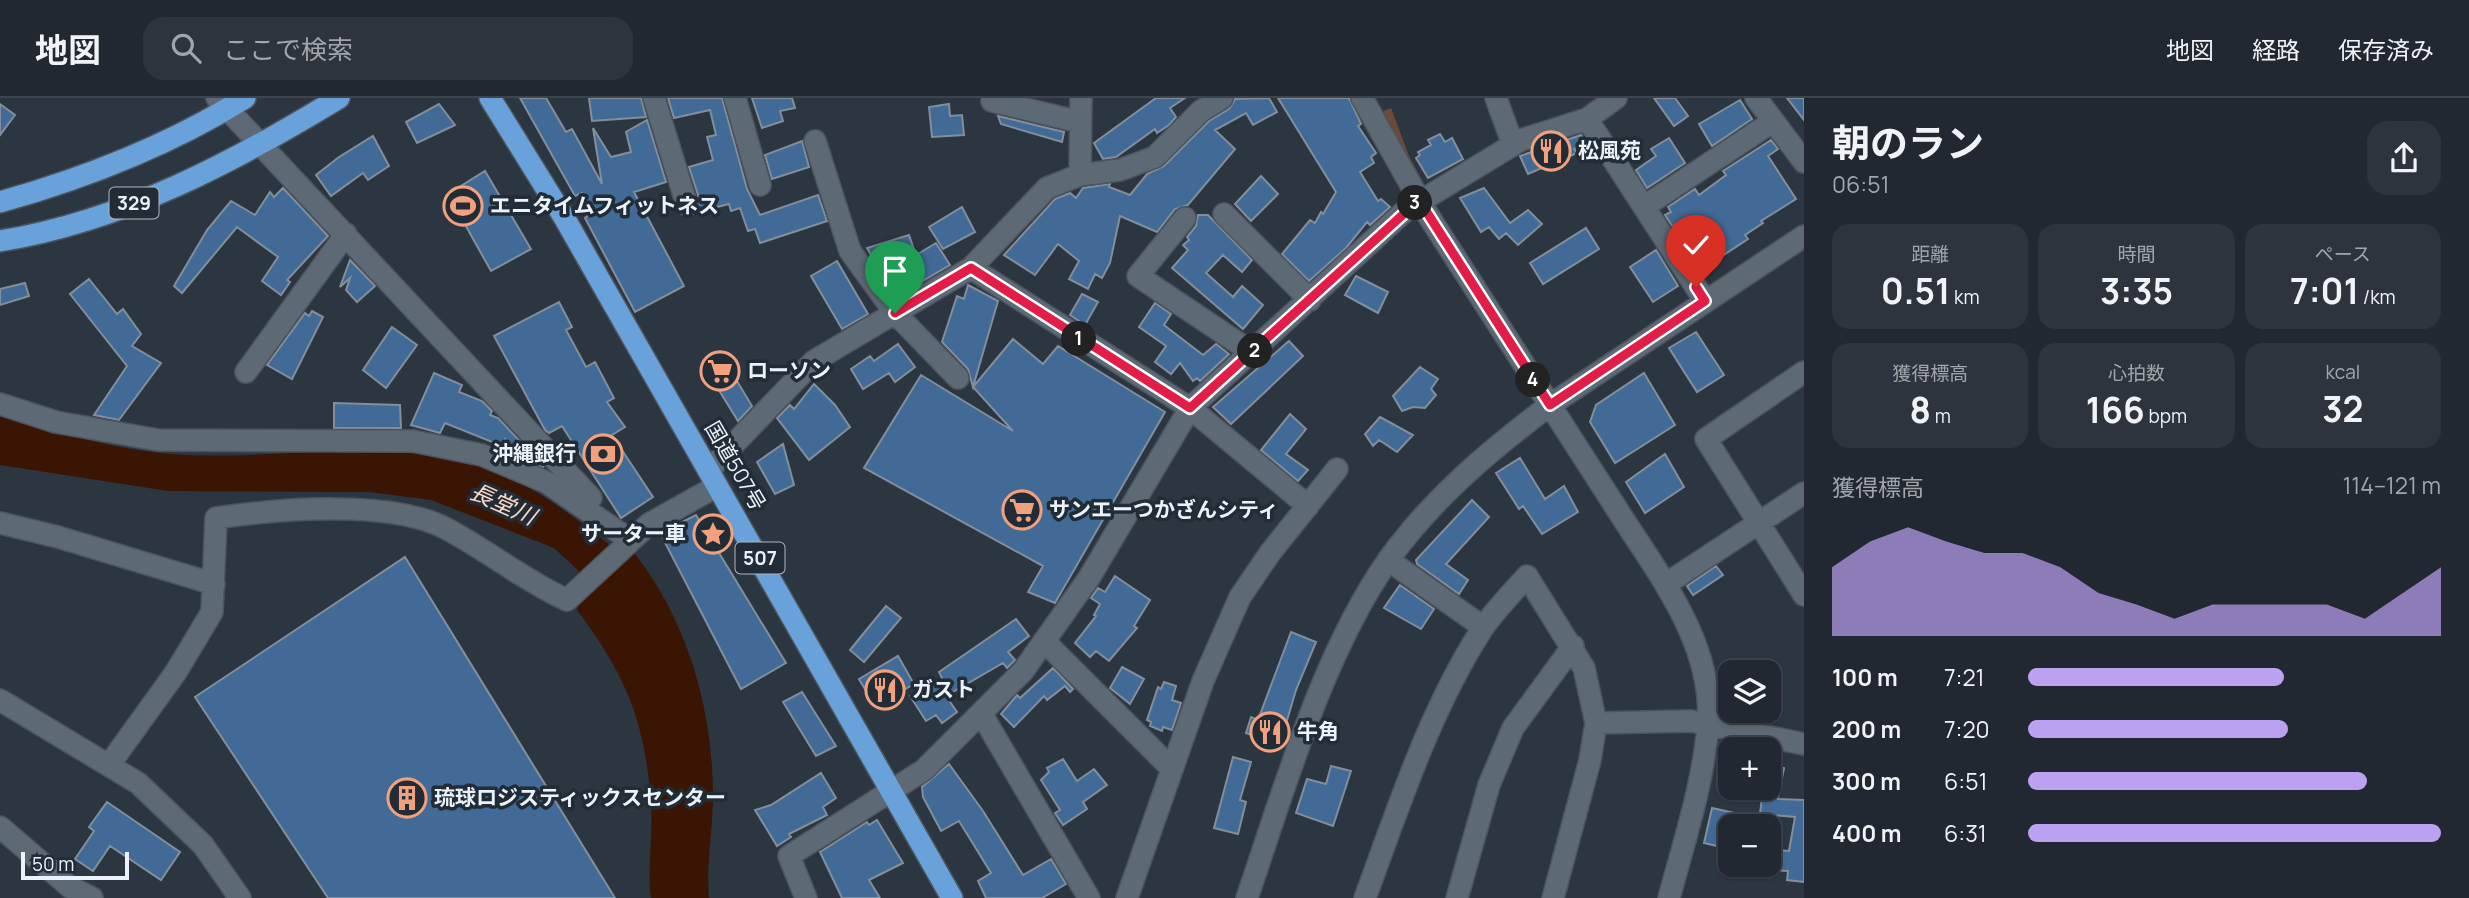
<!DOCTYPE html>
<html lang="ja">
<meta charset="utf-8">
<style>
:root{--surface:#212831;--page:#2d343d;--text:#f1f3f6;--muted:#a2a6ab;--line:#3e444d;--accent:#bca0f2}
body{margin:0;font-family:Manrope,"Noto Sans JP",sans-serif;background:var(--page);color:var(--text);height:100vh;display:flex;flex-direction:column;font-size:26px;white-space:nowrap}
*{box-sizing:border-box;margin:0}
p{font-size:23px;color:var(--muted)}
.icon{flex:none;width:38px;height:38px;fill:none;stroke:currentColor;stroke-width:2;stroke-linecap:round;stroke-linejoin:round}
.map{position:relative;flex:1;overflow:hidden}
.panel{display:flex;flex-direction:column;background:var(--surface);width:665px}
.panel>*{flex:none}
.controls{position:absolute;left:1718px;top:562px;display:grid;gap:14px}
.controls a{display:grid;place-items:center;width:63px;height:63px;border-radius:14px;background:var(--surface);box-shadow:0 2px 5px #0004,0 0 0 2px var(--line);font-size:35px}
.scale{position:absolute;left:21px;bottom:18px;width:108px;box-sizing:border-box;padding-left:7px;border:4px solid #ebf2f9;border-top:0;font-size:19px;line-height:24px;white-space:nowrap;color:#ebf2f9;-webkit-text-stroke:5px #222c36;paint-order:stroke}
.pin{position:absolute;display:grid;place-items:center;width:60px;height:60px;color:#fff;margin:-72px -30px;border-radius:50% 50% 50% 0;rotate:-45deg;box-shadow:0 0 7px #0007}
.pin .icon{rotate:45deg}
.km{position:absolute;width:35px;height:35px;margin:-18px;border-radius:50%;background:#222;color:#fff;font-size:19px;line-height:35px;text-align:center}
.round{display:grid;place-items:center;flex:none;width:74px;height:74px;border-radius:21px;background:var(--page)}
.summary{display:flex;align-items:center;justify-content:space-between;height:119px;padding:0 28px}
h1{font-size:38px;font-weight:700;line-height:52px}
.figures{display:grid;grid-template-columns:repeat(3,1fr);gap:10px;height:119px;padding:7px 28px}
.figures div{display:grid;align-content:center;border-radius:18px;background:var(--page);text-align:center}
.figures b{font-size:35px;font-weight:700}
.figures small{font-size:19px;font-weight:400}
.figures p{font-size:19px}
.chart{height:196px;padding:14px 28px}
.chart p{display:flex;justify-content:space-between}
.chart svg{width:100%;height:126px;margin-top:7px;fill:var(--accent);opacity:.7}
ul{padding:0 28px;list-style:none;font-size:23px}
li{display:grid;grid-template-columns:112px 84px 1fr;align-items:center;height:52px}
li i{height:18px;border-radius:9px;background:var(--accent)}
header{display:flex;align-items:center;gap:42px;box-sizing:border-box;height:98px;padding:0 35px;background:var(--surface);border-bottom:2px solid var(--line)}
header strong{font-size:33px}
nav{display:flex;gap:38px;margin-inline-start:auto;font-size:24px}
.search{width:490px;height:63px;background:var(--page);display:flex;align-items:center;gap:18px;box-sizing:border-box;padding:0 24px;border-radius:21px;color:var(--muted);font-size:26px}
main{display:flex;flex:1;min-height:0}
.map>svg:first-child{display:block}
.green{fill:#6d493a}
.water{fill:#3a1503}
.building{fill:#416b96;stroke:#828e9b;stroke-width:2}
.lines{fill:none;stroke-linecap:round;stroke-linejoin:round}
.minor-casing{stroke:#4c545e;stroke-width:24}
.highway-casing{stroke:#4c545e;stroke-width:24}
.minor{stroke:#5d6975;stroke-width:21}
.highway{stroke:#69a1da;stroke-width:21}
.route-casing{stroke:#fff;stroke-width:14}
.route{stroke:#e11d48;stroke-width:9}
.labels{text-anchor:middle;stroke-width:7;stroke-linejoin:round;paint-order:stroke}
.shield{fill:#222c36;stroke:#afb7be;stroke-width:2}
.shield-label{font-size:19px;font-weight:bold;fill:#ebf2f9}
.poi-label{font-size:21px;font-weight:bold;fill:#ebf2f9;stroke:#222c36;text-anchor:start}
.street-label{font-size:21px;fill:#ebf2f9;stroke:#222c36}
.water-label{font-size:23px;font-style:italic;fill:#f9d6c6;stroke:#222c36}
</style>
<header>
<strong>地図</strong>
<div class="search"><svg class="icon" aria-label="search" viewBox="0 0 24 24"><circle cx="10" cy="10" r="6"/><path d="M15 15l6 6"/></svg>ここで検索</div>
<nav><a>地図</a><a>経路</a><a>保存済み</a></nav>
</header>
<main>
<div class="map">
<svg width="1804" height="800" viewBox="0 0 1804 800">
<rect width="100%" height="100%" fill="#2c3641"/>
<path class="green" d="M1391,10L1409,58L1423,84L1416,87L1374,17Z"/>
<path class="water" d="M0,317C56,334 112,351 171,356C285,365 411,330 518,384C552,401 581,425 610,447L582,476L554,450L431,402L369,394L168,393L0,367Z
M635,456C688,524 713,612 713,698C713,732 706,765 709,800H651C647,769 653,739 651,709C646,625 627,579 577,512L579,502L625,457Z"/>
<path class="building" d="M520,0H546L566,34L572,31L602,86L593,30L611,59L631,54L626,34L647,22L666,84L634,94L684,188L635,214L585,120L592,114L582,95L575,98Z
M589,0H641L646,19L592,23Z
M668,0H722L747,91L760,117L818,97L827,123L760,145L755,131L748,133L740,110L731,113L729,106L698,114L700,103L689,69L713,62L707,39L716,37L710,12L674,20Z
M752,0H792L795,10L780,13L783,23L762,30Z
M1156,0H1185L1170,10L1176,19L1169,27L1157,35L1155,31L1116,59L1103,61L1094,45Z
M1269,0L1277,14L1253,27L1246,15L1215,32L1235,51L1188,107L1175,111L1157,134L1120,118L1110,165L1102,180L1095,176L1088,191L1069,181L1079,163L1058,146L1035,177L1004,157L1055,101L1070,95L1076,100L1083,90L1110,86L1109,89L1130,97L1147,76L1164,68L1209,23L1229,11L1235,1Z
M1278,0H1349L1361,26L1358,28L1376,55L1371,59L1374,65L1360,74L1378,103L1381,101L1390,109L1370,127L1367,124L1346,150L1309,183L1282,156L1310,122L1315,125L1321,114L1323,116L1336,94Z
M1654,0H1675L1688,18L1674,28Z
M1787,0H1804V22Z
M1740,2L1752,21L1712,48L1699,26Z
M0,6L15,17L0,37Z
M439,6L455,27L417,45L406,24Z
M949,6L950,18L962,17L964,37L932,39L929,9Z
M998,18L1064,34L1062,44L1001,26Z
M1440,36L1445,44L1452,40L1463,61L1428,80L1416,60L1420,57L1418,54L1431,47L1428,42Z
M1581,37L1587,45L1574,51L1577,55L1528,76L1520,58Z
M373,38L389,68L368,82L363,75L331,98L316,77L339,59Z
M1669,40L1685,65L1647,90L1636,72L1656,58L1651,51Z
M1771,42L1778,51L1768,58L1796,101L1761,123L1763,125L1745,137L1748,141L1701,172L1665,117L1671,114L1668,109L1695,91L1699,97L1726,77L1723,73Z
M802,43L809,69L772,81L765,57Z
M485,73L531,151L491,173L448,96Z
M1261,78L1278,96L1251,123L1235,106Z
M283,90L328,138L287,182L290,184L281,197L262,183L278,159L237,129L182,195L174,188L207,132L231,103L255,117L270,94L274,99Z
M1484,90L1510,125L1528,112L1542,126L1518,147L1506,135L1499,141L1489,129L1481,134L1460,100Z
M962,109L975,134L943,151L929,129Z
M1198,117H1208L1252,162L1242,174L1223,157L1206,175L1233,199L1242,188L1263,207L1243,231L1172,170L1188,152L1183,147L1189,142L1187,139L1196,128Z
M1586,130L1599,151L1543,186L1530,165Z
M909,137L916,157L936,145L950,167L909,191L897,192L891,168L879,171L867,150Z
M1656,152L1678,188L1653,204L1630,169Z
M350,162L375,188L357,204L346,192L350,180L340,189Z
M837,163L868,216L842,231L811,178Z
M1356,178L1388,194L1378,215L1345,197Z
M89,181L117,216L123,211L141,236L132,248L161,265L119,322L94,317L127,268L70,196Z
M25,185L29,198L0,207V191Z
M968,187L998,203L973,289L968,271L942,244L957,198L964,201Z
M1082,196L1098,204L1085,227L1070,217Z
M559,204L572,229L566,232L586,269L595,264L614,300L607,304L625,329L612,337L653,399L621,420L562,328L549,335L545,332L494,238Z
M1155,205L1171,216L1164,227L1203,257L1216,246L1229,256L1200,283L1197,280L1193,283L1180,265L1171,276L1155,264L1166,248L1139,229Z
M312,213L323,219L292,281L267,267L305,215L309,218Z
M392,229L417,247L386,290L363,272Z
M1696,234L1724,277L1697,294L1669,250Z
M1013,241L1043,266L1058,248L1165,314L1055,505L1028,494L1043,468L864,370L921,277L1013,333L973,289Z
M1289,243L1303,258L1231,326L1213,309Z
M898,246L915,269L895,284L889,275L863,291L851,271L870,258L874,263Z
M722,258L752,308L738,323L704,268Z
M1420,269L1438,281L1431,291L1436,297L1425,310L1413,309L1402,313L1393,298Z
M434,275L462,287L459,294L482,303L492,313L490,317L498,320L544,369L522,360L505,341L502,348L445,325L440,335L411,327Z
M1644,275L1675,327L1615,365L1590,324L1596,307Z
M814,286L835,307L850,329L809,362L777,320L790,307L794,311Z
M334,305L400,307L401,330H334Z
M1290,316L1306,331L1286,356L1308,372L1298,383L1261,352Z
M1380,319L1413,337L1397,354L1379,342L1373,348L1365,336Z
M783,346L794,387L775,396L757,364Z
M1665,356L1684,389L1645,415L1626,384Z
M1520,360L1545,401L1564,388L1578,414L1542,436L1523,408L1519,411L1496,375Z
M1472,402L1489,419L1446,466L1468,482L1459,496L1417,466L1416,462Z
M696,417L786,565L741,591L660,435Z
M405,459L615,800H328L195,599Z
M1716,468L1723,477L1693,497L1687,488Z
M1115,478L1150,502L1134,528L1137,530L1109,563L1096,553L1090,559L1075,545L1096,518L1094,517L1100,506L1091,500L1098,490L1105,494Z
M1400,487L1434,511L1421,531L1384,510Z
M886,508L901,520L864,564L850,552Z
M1016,521L1029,538L1008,554L1015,562L1007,570L1003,565L946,598L957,614L942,625L936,617L926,623L910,598L943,582L939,574Z
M1291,534L1316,544L1296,592L1280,646L1246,635L1251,619L1258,622Z
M898,558L914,586L875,608L859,581Z
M1122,569L1144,581L1130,606L1110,590Z
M1053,570L1073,591L1070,594L1065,588L1047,602L1044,598L1014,629L1001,616L1017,597L1020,600Z
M1164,584L1176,588L1172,602L1181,605L1172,632L1163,629L1162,633L1150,628L1151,624L1147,622L1158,589L1161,591Z
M802,594L836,648L816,658L783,604Z
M1233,659L1251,664L1240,702L1246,704L1238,736L1214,730Z
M1063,661L1077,683L1094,671L1107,687L1083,704L1087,711L1063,727L1055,715L1060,712L1041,682L1049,674L1047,670Z
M949,666L983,713L1023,777L1051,761L1066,786L1042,800H986L978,783L991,775L959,723L941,733L923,699L922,689Z
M1331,668L1351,673L1333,728L1296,715L1307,681L1326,686Z
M1769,668L1784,670L1778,701L1804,702V784L1787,782L1788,773L1769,772V751L1789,753L1795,719L1760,716L1762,699L1769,700Z
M821,675L836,700L823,709L827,717L789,736L791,739L777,748L755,712L771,707Z
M107,704L180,754L161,782L110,748L93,773L75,761L94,733L89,729Z
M1712,710L1771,723L1770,728H1731V740L1722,739L1721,749L1704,745Z
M877,722L903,765L869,782L880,800H842L820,754L867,724L869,727Z"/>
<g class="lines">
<g class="minor-casing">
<path id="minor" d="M217,0L591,400
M654,0L687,107
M735,0L760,87
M1362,0L1426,114L1550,307L1804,138
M1496,0L1513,47
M1756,0L1804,64
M992,3L1080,24
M1587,21L1705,203
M815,43L850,153L895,215L958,280
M1080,77L1081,0
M1645,108L1772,24
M1224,116L1310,202
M1185,120L1138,178L1253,255
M971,170L1190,310L1308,408
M246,274L346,136
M1804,274L1706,341L1804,497
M0,306L56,324L158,342L413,343L482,357L546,384L630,442
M709,372L814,263L971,170L1047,90L1080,77L1120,72L1155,59L1201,13L1222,0
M0,425L58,439L214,486
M1388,462L1483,529
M1666,486L1804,395
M1044,543L1172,671
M0,602L138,685L203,747L240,800
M981,615L1089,800
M109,667L176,574L212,514L216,420C278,411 391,401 447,431C488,453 525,483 567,502L649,426L717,388
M0,729L70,789L92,800
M806,800L789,758L924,672L1023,573L1089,480L1190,310L1406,112L1521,42L1587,21L1616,0
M1127,800L1203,583L1240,499L1270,455L1337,371
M1247,800C1284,692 1323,554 1389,461C1433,400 1490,352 1550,307C1574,344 1598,382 1622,419C1662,481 1715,550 1708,628C1703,686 1684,744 1669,800
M1365,800C1399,708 1429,614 1482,531C1495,512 1512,495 1527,478L1584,570L1596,625L1691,623L1804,646
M1457,800L1489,687L1513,630L1573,548
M1553,800L1590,662L1596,625"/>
</g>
<g class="highway-casing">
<path id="highway" d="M490,0L565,121L952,800
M0,104C85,80 170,47 245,0
M0,143C123,123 234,64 339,0"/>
</g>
<use href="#minor" class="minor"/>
<use href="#highway" class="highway"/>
</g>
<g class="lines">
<g class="route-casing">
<path id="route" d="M895,215L971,170L1190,310L1419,102L1550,307L1705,203L1696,189"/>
</g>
<use href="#route" class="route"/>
</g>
<defs>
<g id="restaurant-ring" transform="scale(2.0125)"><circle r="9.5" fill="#222c36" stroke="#f1a17d" stroke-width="1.5"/><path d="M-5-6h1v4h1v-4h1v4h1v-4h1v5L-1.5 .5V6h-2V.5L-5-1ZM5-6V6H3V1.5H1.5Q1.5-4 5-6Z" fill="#f1a17d"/></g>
<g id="stadium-ring" transform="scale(2.0125)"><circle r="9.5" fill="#222c36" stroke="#f1a17d" stroke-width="1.5"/><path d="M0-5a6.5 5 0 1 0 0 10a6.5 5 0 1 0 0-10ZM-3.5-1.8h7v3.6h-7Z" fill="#f1a17d"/></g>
<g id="supermarket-ring" transform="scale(2.0125)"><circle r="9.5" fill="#222c36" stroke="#f1a17d" stroke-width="1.5"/><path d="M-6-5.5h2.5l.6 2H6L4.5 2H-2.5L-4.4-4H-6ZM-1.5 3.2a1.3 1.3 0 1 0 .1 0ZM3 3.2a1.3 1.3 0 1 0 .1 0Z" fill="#f1a17d"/></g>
<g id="bank-ring" transform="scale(2.0125)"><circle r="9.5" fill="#222c36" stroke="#f1a17d" stroke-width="1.5"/><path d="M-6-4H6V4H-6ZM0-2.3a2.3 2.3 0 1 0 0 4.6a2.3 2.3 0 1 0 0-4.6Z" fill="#f1a17d"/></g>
<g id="sight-ring" transform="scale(2.0125)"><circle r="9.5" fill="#222c36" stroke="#f1a17d" stroke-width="1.5"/><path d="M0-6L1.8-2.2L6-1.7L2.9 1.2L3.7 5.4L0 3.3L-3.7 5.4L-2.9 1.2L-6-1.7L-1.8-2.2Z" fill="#f1a17d"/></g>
<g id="building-ring" transform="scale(2.0125)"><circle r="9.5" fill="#222c36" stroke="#f1a17d" stroke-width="1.5"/><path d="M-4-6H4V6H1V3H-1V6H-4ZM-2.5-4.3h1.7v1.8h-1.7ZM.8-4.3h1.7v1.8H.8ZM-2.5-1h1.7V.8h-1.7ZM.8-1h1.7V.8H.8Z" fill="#f1a17d"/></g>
</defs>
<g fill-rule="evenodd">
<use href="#restaurant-ring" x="1551" y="53"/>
<use href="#stadium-ring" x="463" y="108"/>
<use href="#supermarket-ring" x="720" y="273"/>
<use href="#bank-ring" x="603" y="356"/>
<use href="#supermarket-ring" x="1022" y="412"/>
<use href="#sight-ring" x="713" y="436"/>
<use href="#restaurant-ring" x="885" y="592"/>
<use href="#restaurant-ring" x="1270" y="634"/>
<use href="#building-ring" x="407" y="700"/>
</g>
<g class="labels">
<g class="shield">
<rect x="109.5" y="89.5" width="49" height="31" rx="5"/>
<rect x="735.5" y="444.5" width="49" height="31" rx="5"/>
</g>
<g class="shield-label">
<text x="134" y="112">329</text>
<text x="760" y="467">507</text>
</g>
<g class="poi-label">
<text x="1578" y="60">松風苑</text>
<text x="490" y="115">エニタイムフィットネス</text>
<text x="747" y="280">ローソン</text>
<text x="576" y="363" text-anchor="end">沖縄銀行</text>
<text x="1049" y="419">サンエーつかざんシティ</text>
<text x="686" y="443" text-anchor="end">サーター車</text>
<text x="912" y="599">ガスト</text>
<text x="1297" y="641">牛角</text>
<text x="434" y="707">琉球ロジスティックスセンター</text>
</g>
<g class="street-label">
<text transform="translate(735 368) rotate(60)" y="7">国道507号</text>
</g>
<g class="water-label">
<text transform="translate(503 406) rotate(24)" y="8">長堂川</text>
</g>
</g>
</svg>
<div class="controls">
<a><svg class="icon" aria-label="layers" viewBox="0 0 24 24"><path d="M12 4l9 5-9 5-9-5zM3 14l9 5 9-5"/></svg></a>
<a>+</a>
<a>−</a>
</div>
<div class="scale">50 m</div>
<div class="pin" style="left:895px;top:215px;background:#1e9e55"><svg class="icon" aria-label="arrive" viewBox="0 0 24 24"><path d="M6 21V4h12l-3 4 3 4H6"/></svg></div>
<div class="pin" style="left:1696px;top:189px;background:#d93025"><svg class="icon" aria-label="check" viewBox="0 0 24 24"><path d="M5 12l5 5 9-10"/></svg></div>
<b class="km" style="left:1079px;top:241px">1</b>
<b class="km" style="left:1255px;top:253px">2</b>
<b class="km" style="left:1415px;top:105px">3</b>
<b class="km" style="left:1533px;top:282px">4</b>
</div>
<section class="panel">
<div class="summary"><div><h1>朝のラン</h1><p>06:51</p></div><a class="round"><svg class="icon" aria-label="share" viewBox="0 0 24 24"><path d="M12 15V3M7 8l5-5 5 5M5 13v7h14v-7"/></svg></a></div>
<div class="figures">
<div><p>距離</p><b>0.51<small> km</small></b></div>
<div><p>時間</p><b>3:35</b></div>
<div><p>ペース</p><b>7:01<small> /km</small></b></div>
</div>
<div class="figures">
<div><p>獲得標高</p><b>8<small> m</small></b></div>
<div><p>心拍数</p><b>166<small> bpm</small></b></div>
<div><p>kcal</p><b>32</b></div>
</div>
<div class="chart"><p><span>獲得標高</span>114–121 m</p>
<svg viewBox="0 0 160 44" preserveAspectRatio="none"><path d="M0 44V20L10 11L20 6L30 11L40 15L50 15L60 20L70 29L80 33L90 38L100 33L110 33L120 33L130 33L140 38L150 29L160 20V44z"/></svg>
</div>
<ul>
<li><b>100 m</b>7:21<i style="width:62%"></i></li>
<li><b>200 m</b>7:20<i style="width:63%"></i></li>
<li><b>300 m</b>6:51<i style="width:82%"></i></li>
<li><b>400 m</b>6:31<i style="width:100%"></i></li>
</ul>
</section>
</main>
